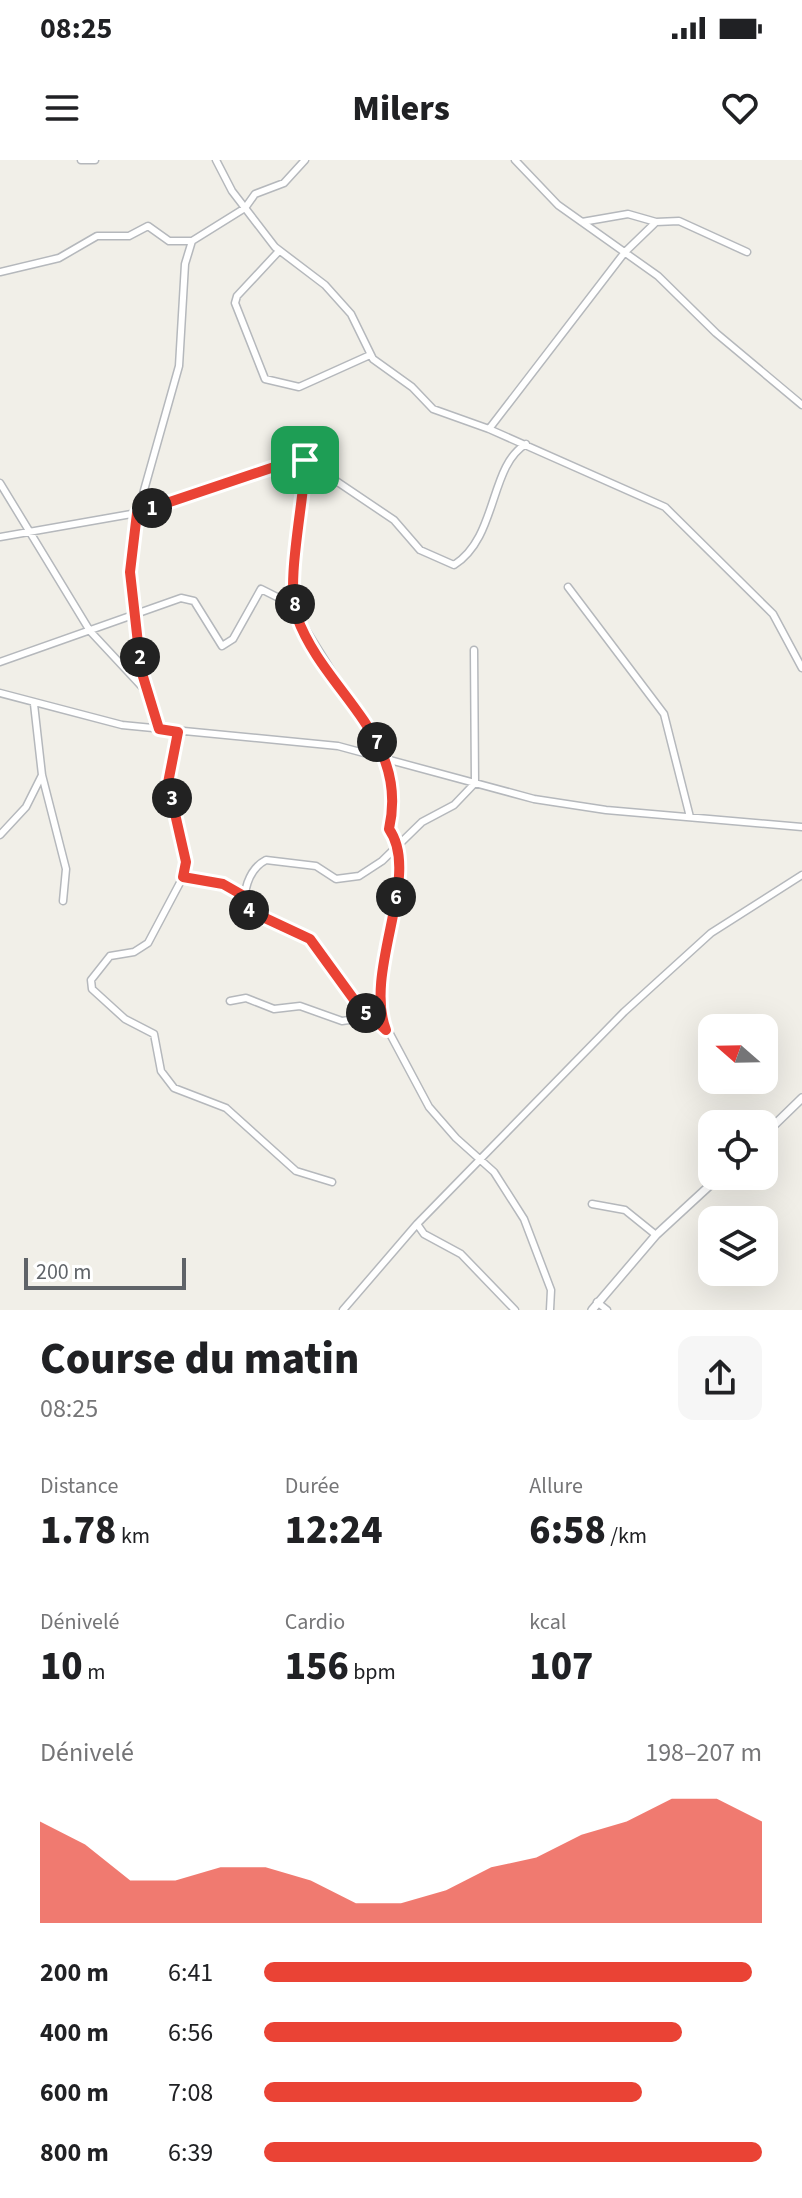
<!DOCTYPE html>
<html lang="fr">
<meta charset="utf-8">
<style>
:root{--surface:#fff;--page:#f6f6f6;--text:#202124;--muted:#757577;--accent:#ea4335}
body{margin:0;font-family:"Source Sans 3",sans-serif;background:var(--page);color:var(--text);height:100vh;display:flex;flex-direction:column;font-size:30px;white-space:nowrap}
*{box-sizing:border-box;margin:0}
p{font-size:26px;color:var(--muted)}
.icon{flex:none;width:44px;height:44px;fill:none;stroke:currentColor;stroke-width:2;stroke-linecap:round;stroke-linejoin:round}
.map{position:relative;height:1150px;overflow:hidden}
.side{display:flex;flex-direction:column;background:var(--surface);flex:1}
.side>*{flex:none}
.needle{width:52px;rotate:290deg}
.controls{position:absolute;left:698px;top:854px;display:grid;gap:16px}
.controls a{display:grid;place-items:center;width:80px;height:80px;border-radius:16px;background:var(--surface);box-shadow:0 8px 32px #0002;font-size:40px}
.scale{position:absolute;left:24px;bottom:20px;width:162px;box-sizing:border-box;padding-left:8px;border:4px solid #5f6368;border-top:0;font-size:22px;line-height:28px;white-space:nowrap;color:#5f6368;-webkit-text-stroke:6px #fff;paint-order:stroke}
.pin{position:absolute;display:grid;place-items:center;width:68px;height:68px;color:#fff;margin:-34px;border-radius:16px;box-shadow:0 4px 12px #0006}
.km{position:absolute;width:40px;height:40px;margin:-20px;border-radius:50%;background:#222;color:#fff;font-size:22px;line-height:40px;text-align:center}
.round{display:grid;place-items:center;flex:none;width:84px;height:84px;border-radius:16px;background:var(--page)}
.head{display:flex;align-items:center;justify-content:space-between;height:136px;padding:0 40px}
h1{font-size:44px;font-weight:800;line-height:60px}
.metrics{display:grid;grid-template-columns:repeat(3,1fr);gap:12px;height:136px;padding:8px 40px}
.metrics div{display:grid;align-content:center}
.metrics b{font-size:40px;font-weight:800}
.metrics small{font-size:22px;font-weight:400}
.metrics p{font-size:22px}
.chart{height:224px;padding:16px 40px}
.chart p{display:flex;justify-content:space-between}
.chart svg{width:100%;height:144px;margin-top:8px;fill:var(--accent);opacity:.7}
ul{padding:0 40px;list-style:none;font-size:26px}
li{display:grid;grid-template-columns:128px 96px 1fr;align-items:center;height:60px}
li i{height:20px;border-radius:10px;background:var(--accent)}
.status{display:flex;justify-content:space-between;align-items:center;height:56px;padding:0 40px;background:var(--surface);direction:ltr}
.status svg{height:22px;fill:currentColor}
header{display:flex;justify-content:space-between;align-items:center;height:104px;padding:0 40px;background:var(--surface);font-size:36px;font-weight:800}
.map>svg:first-child{display:block}
.lines{fill:none;stroke-linecap:round;stroke-linejoin:round}
.minor-casing{stroke:#b5b8bc;stroke-width:9}
.tertiary-casing{stroke:#b5b8bc;stroke-width:10}
.minor{stroke:#fff;stroke-width:6}
.tertiary{stroke:#fff;stroke-width:7}
.route-casing{stroke:#fff;stroke-width:16}
.route{stroke:#ea4335;stroke-width:10}
</style>
<div class="status"><b>08:25</b><svg viewBox="0 0 49 12"><path d="M0 12V9h3v3zM5 12V6h3v6zM10 12V3h3v9zM15 12V0h3v12zM26 1h20v11H26zM47 4h2v5h-2z"/></svg></div>
<header><svg class="icon" aria-label="menu" viewBox="0 0 24 24"><path d="M4 6h16M4 12h16M4 18h16"/></svg>Milers<svg class="icon" aria-label="heart" viewBox="0 0 24 24"><path d="M12 20l-8-8c-3-5 5-10 8-4 3-6 11-1 8 4z"/></svg></header>
<div class="map">
<svg width="802" height="1150" viewBox="0 0 802 1150">
<rect width="100%" height="100%" fill="#f1efe8"/>
<g class="lines">
<g class="minor-casing">
<path id="minor" d="M81,0H95
M216,0L232,31L275,87L325,125L351,154L373,199L412,227L433,249L489,269L665,347L773,454L802,508
M515,0L558,45L658,116L716,173L802,245
M582,62L628,54L656,62
M279,91L237,136L235,143L265,219L299,227L370,195
M0,112L59,98L97,76H129L148,66L169,81H192
M489,269L625,92L656,62L679,61L747,92
M305,300L394,360L420,390L454,405C498,377 489,306 526,284
M0,323L90,471L144,529
M0,377L137,353L298,299L305,300L295,424L296,454L385,597L392,648L389,669L399,685L398,733L383,790L381,857L429,947L456,978L494,1012L524,1059L551,1130L550,1150
M568,427L664,554L690,657
M0,502L181,438L194,441L222,486L233,479L261,429L283,440L296,454
M0,533L122,565L338,586L534,639L606,650L802,667
M34,544L42,615L66,709L63,741
M159,569L141,510L137,445L130,412L132,373L179,206L185,104L192,81L245,48L255,34L284,23L305,0
M178,572L168,623L186,702L183,717L148,783L134,792L110,796L91,820L92,829L125,859L154,874L161,911L174,928L226,948L296,1011L332,1022
M0,675L26,647L42,615
M183,717L223,724L244,736
M230,841L246,838L274,849L300,846L342,861L370,857
M385,869L355,841L310,779L250,751C238,736 250,708 266,700L316,706L336,719L359,716L382,701L422,662L454,645L475,623L474,490
M592,1044L625,1050L656,1075
M417,1064L424,1074L461,1094L515,1150
M597,1142L607,1150
M343,1150L417,1064L624,852L711,773L802,715"/>
</g>
<g class="tertiary-casing">
<path id="tertiary" d="M764,975L802,938
M592,1150L656,1075L720,1016"/>
</g>
<use href="#minor" class="minor"/>
<use href="#tertiary" class="tertiary"/>
</g>
<g class="lines">
<g class="route-casing">
<path id="route" d="M298,299L305,300V304C304,343 285,424 297,457C324,532 410,577 389,669C422,715 363,810 386,870L355,841L310,779L250,751L244,736L223,724L183,717L186,702L168,623L178,572L159,569L141,510L130,412L137,353Z"/>
</g>
<use href="#route" class="route"/>
</g>
</svg>
<div class="controls">
<a><svg class="needle" viewBox="-14 -14 28 28"><path d="M0-13l5 13h-10z" fill="#e53935"/><path d="M0 13l5-13h-10z" fill="#757577"/></svg></a>
<a><svg class="icon" aria-label="locate" viewBox="0 0 24 24"><circle cx="12" cy="12" r="6"/><path d="M12 2v4M12 18v4M2 12h4M18 12h4"/></svg></a>
<a><svg class="icon" aria-label="layers" viewBox="0 0 24 24"><path d="M12 4l9 5-9 5-9-5zM3 14l9 5 9-5"/></svg></a>
</div>
<div class="scale">200 m</div>
<div class="pin" style="left:305px;top:300px;background:#1e9e55"><svg class="icon" aria-label="arrive" viewBox="0 0 24 24"><path d="M6 21V4h12l-3 4 3 4H6"/></svg></div>
<b class="km" style="left:152px;top:348px">1</b>
<b class="km" style="left:140px;top:497px">2</b>
<b class="km" style="left:172px;top:638px">3</b>
<b class="km" style="left:249px;top:750px">4</b>
<b class="km" style="left:366px;top:853px">5</b>
<b class="km" style="left:396px;top:737px">6</b>
<b class="km" style="left:377px;top:582px">7</b>
<b class="km" style="left:295px;top:444px">8</b>
</div>
<section class="side">
<div class="head"><div><h1>Course du matin</h1><p>08:25</p></div><a class="round"><svg class="icon" aria-label="share" viewBox="0 0 24 24"><path d="M12 15V3M7 8l5-5 5 5M5 13v7h14v-7"/></svg></a></div>
<div class="metrics">
<div><p>Distance</p><b>1.78<small> km</small></b></div>
<div><p>Durée</p><b>12:24</b></div>
<div><p>Allure</p><b>6:58<small> /km</small></b></div>
</div>
<div class="metrics">
<div><p>Dénivelé</p><b>10<small> m</small></b></div>
<div><p>Cardio</p><b>156<small> bpm</small></b></div>
<div><p>kcal</p><b>107</b></div>
</div>
<div class="chart"><p><span>Dénivelé</span>198–207 m</p>
<svg viewBox="0 0 160 44" preserveAspectRatio="none"><path d="M0 44V13L10 20L20 31L30 31L40 27L50 27L60 31L70 38L80 38L90 34L100 27L110 24L120 17L130 13L140 6L150 6L160 13V44z"/></svg>
</div>
<ul>
<li><b>200 m</b>6:41<i style="width:98%"></i></li>
<li><b>400 m</b>6:56<i style="width:84%"></i></li>
<li><b>600 m</b>7:08<i style="width:76%"></i></li>
<li><b>800 m</b>6:39<i style="width:100%"></i></li>
</ul>
</section>
